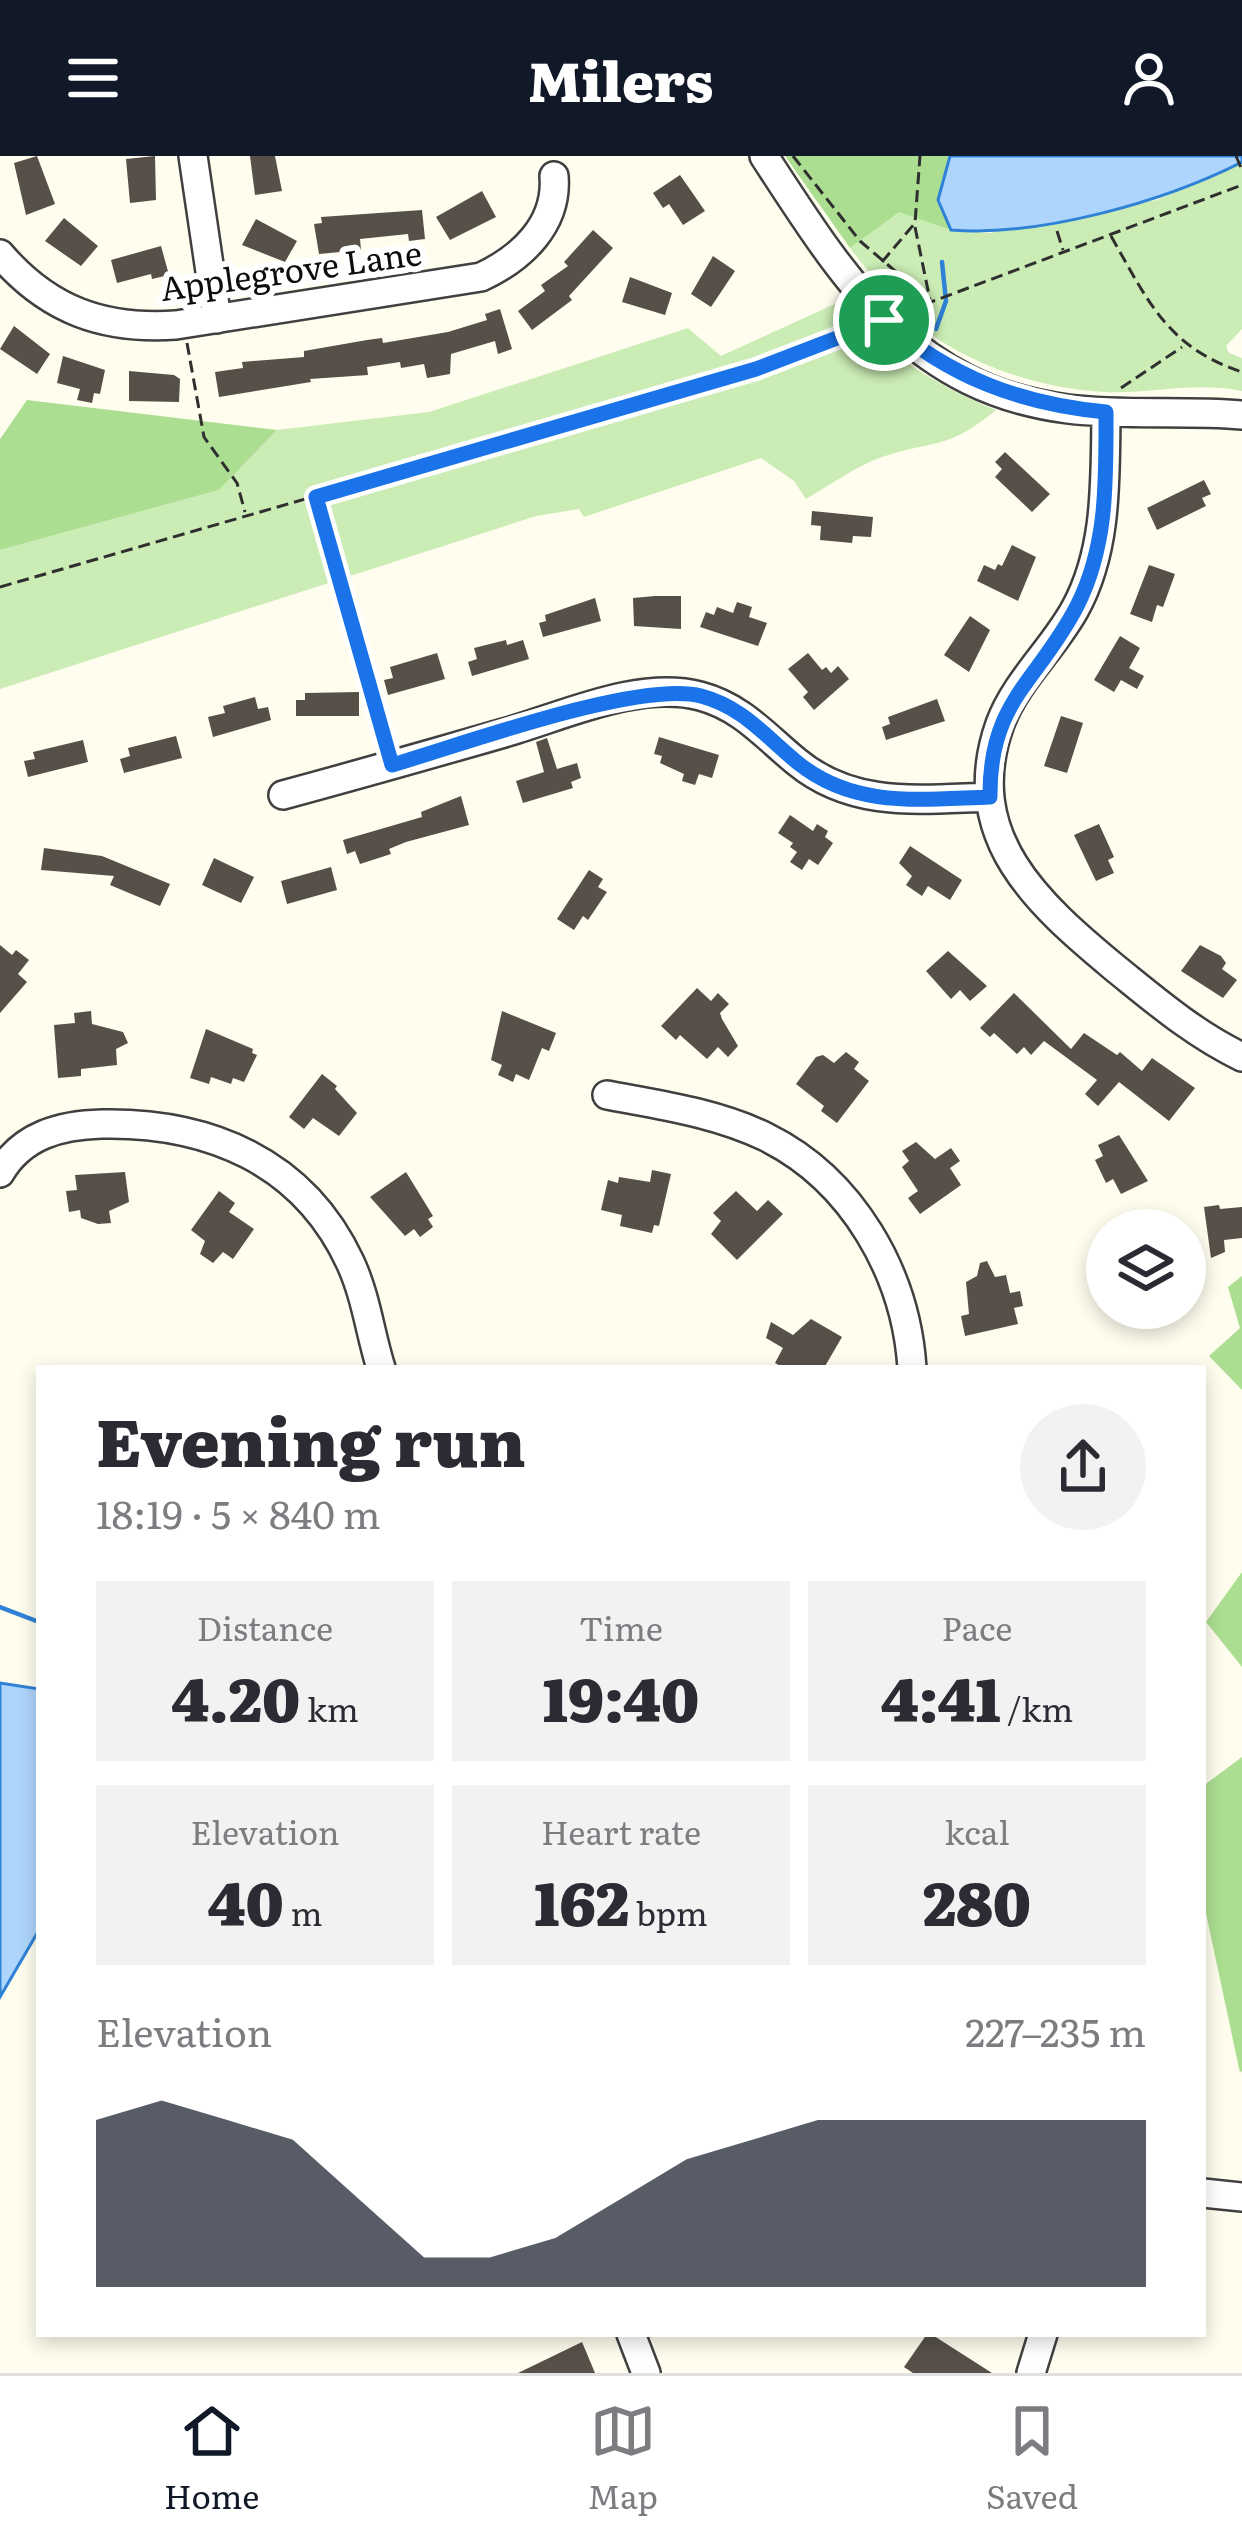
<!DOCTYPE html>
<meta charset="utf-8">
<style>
:root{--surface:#fff;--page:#f2f2f3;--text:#2b2b33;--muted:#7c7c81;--line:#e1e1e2;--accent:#111827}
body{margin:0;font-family:Literata,serif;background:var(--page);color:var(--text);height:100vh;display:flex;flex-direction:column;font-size:45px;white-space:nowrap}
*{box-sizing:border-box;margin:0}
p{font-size:39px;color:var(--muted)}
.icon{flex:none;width:66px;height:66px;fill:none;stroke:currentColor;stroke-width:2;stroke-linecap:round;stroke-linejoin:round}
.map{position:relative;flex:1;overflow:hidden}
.drawer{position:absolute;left:36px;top:1209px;width:1170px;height:972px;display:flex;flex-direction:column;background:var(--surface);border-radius:0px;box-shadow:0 6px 18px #0003}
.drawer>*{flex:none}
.fabs{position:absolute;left:1086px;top:1053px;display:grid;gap:24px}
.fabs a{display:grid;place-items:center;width:120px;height:120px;border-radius:50%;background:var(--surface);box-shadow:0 6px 18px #0003;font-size:60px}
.pin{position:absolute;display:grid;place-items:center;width:102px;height:102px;color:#fff;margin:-51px;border:6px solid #fff;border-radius:50%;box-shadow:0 3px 12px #0007}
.round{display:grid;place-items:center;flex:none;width:126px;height:126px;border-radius:63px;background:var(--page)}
.overview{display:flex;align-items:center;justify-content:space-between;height:204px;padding:0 60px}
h1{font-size:66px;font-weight:800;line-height:90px}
.metrics{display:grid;grid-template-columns:repeat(3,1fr);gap:18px;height:204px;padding:12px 60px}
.metrics div{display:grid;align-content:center;border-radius:0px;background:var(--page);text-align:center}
.metrics b{font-size:60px;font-weight:800}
.metrics small{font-size:33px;font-weight:400}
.metrics p{font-size:33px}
.chart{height:336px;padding:24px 60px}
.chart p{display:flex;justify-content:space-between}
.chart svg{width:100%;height:216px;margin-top:12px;fill:var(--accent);opacity:.7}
header{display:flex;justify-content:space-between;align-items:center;height:156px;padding:0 60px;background:var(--accent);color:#fff;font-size:54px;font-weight:800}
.tabs{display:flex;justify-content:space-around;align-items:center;height:168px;border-top:3px solid var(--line);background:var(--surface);font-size:33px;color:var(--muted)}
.tabs a{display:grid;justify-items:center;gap:6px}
.tabs .on{color:var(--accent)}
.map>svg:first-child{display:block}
.green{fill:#cbecb4}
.forest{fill:#acde92}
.water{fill:#aed5fb;stroke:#3082d7;stroke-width:3}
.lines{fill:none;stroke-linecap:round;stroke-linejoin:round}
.stream{stroke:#3082d7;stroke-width:4.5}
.building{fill:#575049}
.minor-casing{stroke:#404040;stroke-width:32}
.path{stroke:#2f2f2f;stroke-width:3;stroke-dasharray:12 6;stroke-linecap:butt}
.minor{stroke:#fff;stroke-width:27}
.route-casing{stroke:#fff;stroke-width:24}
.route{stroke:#1a73e8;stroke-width:15}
.labels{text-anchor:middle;stroke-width:12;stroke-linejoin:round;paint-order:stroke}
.street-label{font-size:33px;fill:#0d0d0d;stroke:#fff}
</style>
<header><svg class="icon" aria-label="menu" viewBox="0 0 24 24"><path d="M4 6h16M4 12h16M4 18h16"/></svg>Milers<svg class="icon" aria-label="person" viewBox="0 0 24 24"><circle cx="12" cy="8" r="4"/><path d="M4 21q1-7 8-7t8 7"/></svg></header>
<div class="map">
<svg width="1242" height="2217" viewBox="0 0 1242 2217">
<rect width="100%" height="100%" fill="#fffdee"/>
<path class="green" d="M1242,6V173L1226,190L1229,197L1242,202V235C1195,225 1151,238 1105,236C1046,234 971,210 924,173C896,151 872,120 850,92L899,55L951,74L990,77L1157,44Z
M837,147C888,197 930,227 996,254C946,295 936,283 882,301C856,310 830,329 806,343L794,325L761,302L584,361L579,353L536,360L0,533V394L219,334L277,274L429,256L688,172L721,200Z"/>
<path class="forest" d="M785,0H950L938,44L951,74L899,56L850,92Z
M27,244L277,274L219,334L0,394V283Z
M1242,1120V1234L1209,1200L1240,1172L1228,1131Z
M1242,1416V1511L1206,1466Z
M1242,1601V1915L1240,1917L1203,1743V1630Z"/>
<path class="water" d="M950,0H1242V6C1163,46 1039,81 951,74L938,44Z
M0,1527L39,1533V1774L0,1841Z"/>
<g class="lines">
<path class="stream" d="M936,173L946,145L942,106
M0,1451L39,1466"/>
</g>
<path class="building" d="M37,0L55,48L26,59L14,7Z
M155,0L156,44L130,47L126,3Z
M250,0H275L282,35L255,39Z
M680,19L705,55L683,69L669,48L663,52L653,37Z
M482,35L496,61L450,84L436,61Z
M422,54L425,83L409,85L408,78L360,83L361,94L319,98L314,68L322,67L321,61Z
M64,62L98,90L81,110L45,85Z
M256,63L297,85L285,106L242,89Z
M593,74L613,92L569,140L572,144L532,174L518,155L545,135L541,129L568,110L564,106Z
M161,90L169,119L152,123L151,118L117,127L111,104Z
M713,100L735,115L711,151L691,138Z
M630,121L672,137L665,159L622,146Z
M500,153L512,193L498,198L495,185L451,198L450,218L427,222L424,208L401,212L400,206L367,211L368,219L310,223L311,226L219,241L215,216L243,212L242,206L304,201V195L367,184L382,182L383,187L448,176L487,164L485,158Z
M14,170L50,198L37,218L0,193Z
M63,200L105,214L100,238L94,237L92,247L77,244L80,233L57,227Z
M129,215L174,219L180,223L179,246L129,245Z
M1005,296L1050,338L1032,356L995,321L1002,313L995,306Z
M1204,324L1211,338L1202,342L1206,350L1157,374L1147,352Z
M812,355L873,361L871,381L853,380L852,387L820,384L821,370L811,369Z
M1012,389L1036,401L1018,445L977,425L984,409L995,414L998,408L1002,410Z
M1149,409L1175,418L1163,451L1157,449L1152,466L1130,458Z
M655,440H681V473L634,470L633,442Z
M595,442L601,465L543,481L539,467L546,465L545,459Z
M737,446L752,451L749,461L767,467L758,490L700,471L706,456L714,459L717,451L733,457Z
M970,460L990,474L969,516L944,499Z
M1120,480L1140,492L1129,512L1144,520L1137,533L1121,524L1114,536L1094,524Z
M506,484L507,489L523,484L529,503L472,520L468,506L477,503L474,492Z
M437,497L445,523L388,539L384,524L393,522L390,511Z
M808,497L822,514L826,511L831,517L838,510L849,523L814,554L803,541L808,536L788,513Z
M359,536V560H296V544H305V537Z
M255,541L258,553L268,551L271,564L213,581L208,561L225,557L223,550Z
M937,543L945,565L886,584L882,571L890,568L888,561Z
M1061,560L1083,567L1067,617L1044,610Z
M176,580L182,602L124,617L120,603L130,600L128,592Z
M659,581L719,599L712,622L699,618L695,629L682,625L684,618L660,607L662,600L654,598Z
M547,582L557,613L577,607L581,622L571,626L573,632L523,647L516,625L544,616L536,586Z
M83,584L88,606L28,621L24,605L35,603L33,596Z
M461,640L469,669L406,686L389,693L391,698L360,708L355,695L347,698L343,684L422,661L421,656Z
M790,659L813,675L817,668L828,675L825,681L833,687L818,709L809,703L802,714L790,706L797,696L790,691L793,687L778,677Z
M1099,668L1114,701L1108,704L1114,717L1096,725L1074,679Z
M910,690L962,724L950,744L928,730L922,740L906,729L912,720L899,707Z
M44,692L102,700L170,728L160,750L110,729L114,720L41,714Z
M214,702L254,721L241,747L202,729Z
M331,711L337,734L287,748L281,725Z
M589,714L603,723L598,731L607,736L588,764L583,760L574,774L557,763Z
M0,789L12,799L16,794L29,804L18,818L27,826L0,857Z
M1200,789L1221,800L1226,807L1222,813L1237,824L1223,842L1181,815Z
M948,795L987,830L970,845L960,834L951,843L926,815Z
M697,832L711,845L718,837L729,848L720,857L722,863L738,890L728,901L718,891L707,903L680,879L676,884L661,870Z
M1014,837L1071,893L1084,877L1117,899L1120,896L1142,915L1152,902L1195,932L1169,965L1119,926L1098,950L1085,938L1097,924L1044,885L1031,899L1024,891L1017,898L994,877L990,881L980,872Z
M91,855L92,868L123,876L128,887L116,893L117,909L81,913V920L58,922L54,869L75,867L74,857Z
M502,855L556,877L549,895L542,892L529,924L516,918L513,926L498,919L502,909L491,904Z
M206,873L253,893L252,897L257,899L244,926L233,922L231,928L211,921L209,928L190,922Z
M846,896L859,906L854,913L869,925L837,967L821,955L824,950L796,928L816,901L823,899L834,907Z
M322,918L337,930L335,933L357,957L339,980L313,962L304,973L289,961Z
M1119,979L1148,1025L1121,1038L1113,1023L1106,1027L1095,1004L1103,1000L1098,989Z
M916,986L935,1003L951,992L960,1005L950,1012L961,1029L920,1058L908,1042L918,1035L902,1011L909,1005L902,995Z
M652,1014L671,1018L659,1070L654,1069L652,1077L620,1070L622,1059L601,1054L608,1024L618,1027L619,1021L650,1026Z
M125,1016L129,1046L109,1055L111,1067L98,1068L81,1062L80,1054L69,1056L66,1035L77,1034L75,1019Z
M406,1016L433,1060L428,1063L433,1071L420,1081L414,1073L405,1080L370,1041Z
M219,1035L235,1047L229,1056L254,1073L233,1103L223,1096L213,1107L200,1098L205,1085L191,1074Z
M736,1035L757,1055L768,1044L783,1058L737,1104L711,1078L721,1065L713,1057Z
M1219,1049L1220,1053L1242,1051V1082L1224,1084L1225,1096L1211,1102L1204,1051Z
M987,1105L995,1121L1006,1119L1010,1137L1020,1135L1023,1150L1014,1152L1018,1168L965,1180L961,1160L969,1158L966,1126L977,1120L980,1107Z
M811,1163L842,1181L824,1212H784L775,1207L783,1192L766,1182L771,1166L793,1179Z
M927,2178H931L992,2217H913L904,2211Z
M582,2186L595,2217H518Z"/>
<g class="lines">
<g class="minor-casing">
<path id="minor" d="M193,0L217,163
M764,0C843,121 910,233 1068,253C1126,260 1184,254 1242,259
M0,98C48,154 103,174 176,169L481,121C522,102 558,68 554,20
M1106,256C1105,323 1108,393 1075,453C1053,493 1016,525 1000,568C960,680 1038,748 1115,812C1156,845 1194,878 1242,901
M283,639C357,619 431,598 504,577C564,560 638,524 700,540C742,551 766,581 797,606C854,653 922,643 990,641
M607,939C660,949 717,957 766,981C853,1024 906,1118 912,1212
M0,1017C22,979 61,969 102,968C208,966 303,1005 350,1106C366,1140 370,1177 381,1212
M1203,2037L1242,2041
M631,2178L646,2217
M1031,2217L1043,2178"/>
</g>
<path class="path" d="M793,0L860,85L929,144
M1236,0L1242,14
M915,71L930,144
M1057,75L1063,94
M1111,80C1148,145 1167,191 1242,216
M882,106L915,67L920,0
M907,155L1242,29
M187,187L204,281L237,327L245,356
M1121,232L1182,191
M316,343L385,587
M0,431L756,213L865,172"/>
<use href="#minor" class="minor"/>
</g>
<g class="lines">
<g class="route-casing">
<path id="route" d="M884,164C949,221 1020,248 1106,256C1106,323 1108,389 1077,450C1038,526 989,544 990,641C922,643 855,653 798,607C766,581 743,551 701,540C639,524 461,589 392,609L316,341L756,213Z"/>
</g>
<use href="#route" class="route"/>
</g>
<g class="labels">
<g class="street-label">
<text transform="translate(291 115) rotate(-8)" y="12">Applegrove Lane</text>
</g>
</g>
</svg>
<div class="fabs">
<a><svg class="icon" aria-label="layers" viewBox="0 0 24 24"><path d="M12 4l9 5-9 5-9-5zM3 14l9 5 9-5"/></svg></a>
</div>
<div class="pin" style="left:884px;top:164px;background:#1e9e55"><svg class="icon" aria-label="arrive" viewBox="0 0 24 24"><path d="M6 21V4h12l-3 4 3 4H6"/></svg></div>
<section class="drawer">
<div class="overview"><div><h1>Evening run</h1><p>18:19 · 5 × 840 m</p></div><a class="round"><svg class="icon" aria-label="share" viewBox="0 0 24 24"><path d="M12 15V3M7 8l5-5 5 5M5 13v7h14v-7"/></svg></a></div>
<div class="metrics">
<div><p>Distance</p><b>4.20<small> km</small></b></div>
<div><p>Time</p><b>19:40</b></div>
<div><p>Pace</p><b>4:41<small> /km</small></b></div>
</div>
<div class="metrics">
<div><p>Elevation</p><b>40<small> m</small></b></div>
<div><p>Heart rate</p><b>162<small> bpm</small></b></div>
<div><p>kcal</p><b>280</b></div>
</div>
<div class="chart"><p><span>Elevation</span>227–235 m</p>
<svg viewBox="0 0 160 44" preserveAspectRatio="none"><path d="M0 44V10L10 6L20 10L30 14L40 26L50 38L60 38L70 34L80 26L90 18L100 14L110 10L120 10L130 10L140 10L150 10L160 10V44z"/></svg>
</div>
</section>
</div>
<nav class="tabs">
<a class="on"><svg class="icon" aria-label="home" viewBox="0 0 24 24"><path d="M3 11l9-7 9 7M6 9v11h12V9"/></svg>Home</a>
<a><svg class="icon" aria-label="map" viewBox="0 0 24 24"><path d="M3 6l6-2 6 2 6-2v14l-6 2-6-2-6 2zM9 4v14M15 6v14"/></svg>Map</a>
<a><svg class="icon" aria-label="saved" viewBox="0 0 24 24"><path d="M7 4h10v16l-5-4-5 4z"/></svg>Saved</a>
</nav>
